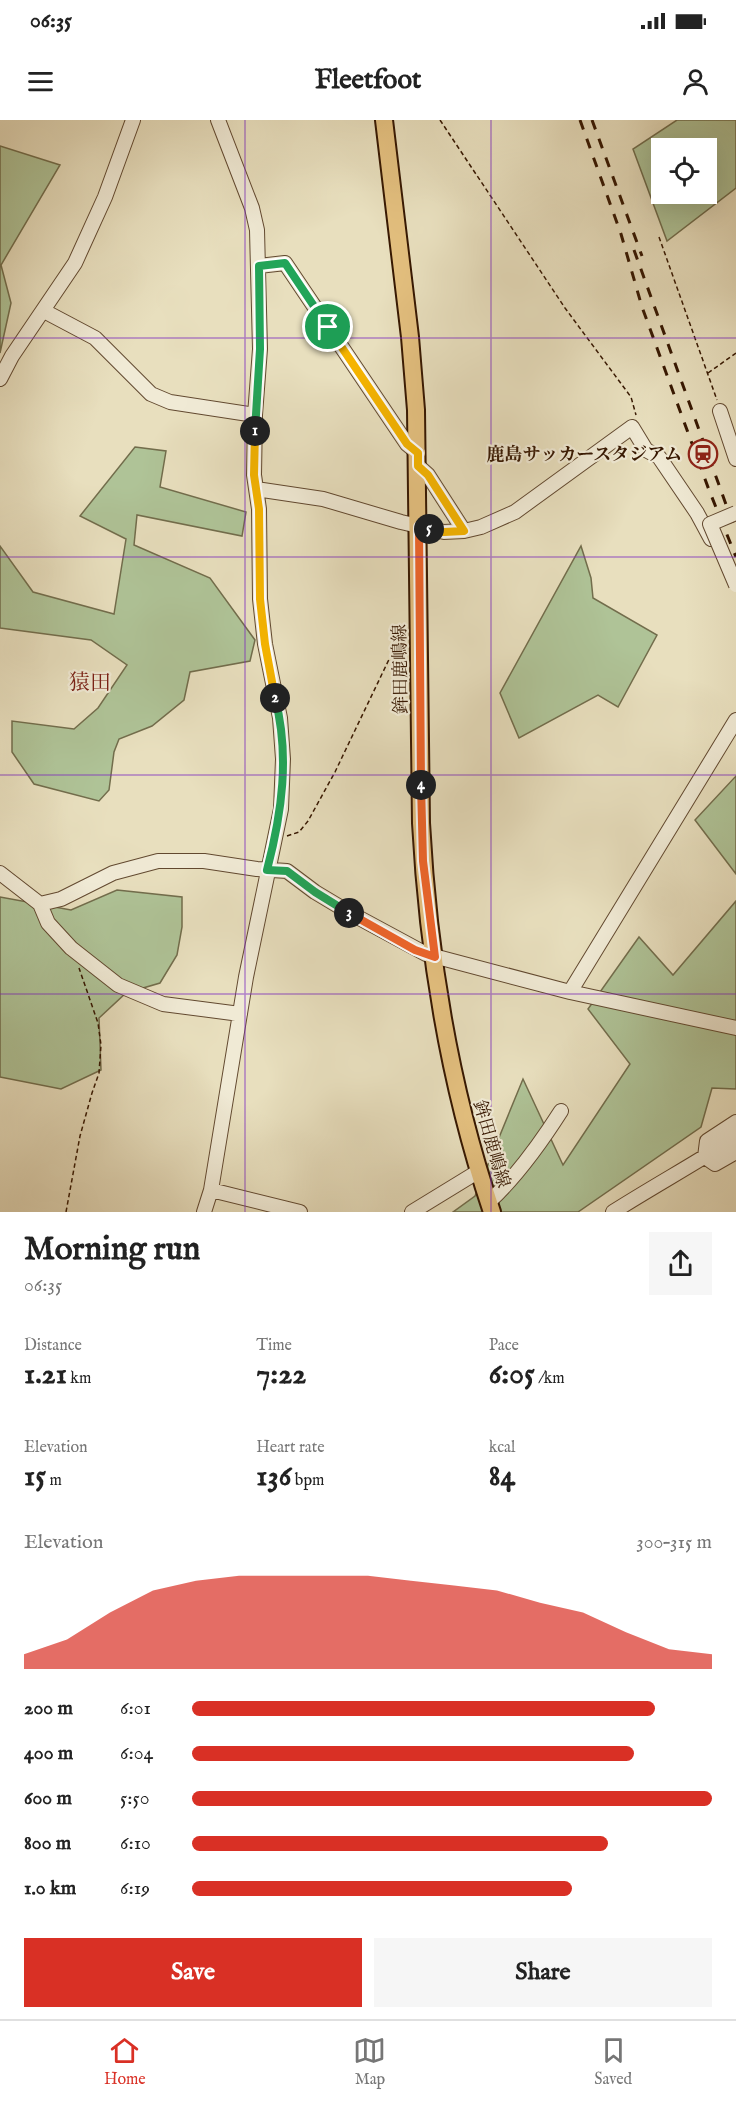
<!DOCTYPE html>
<meta charset="utf-8">
<style>
:root{--surface:#fff;--page:#f6f6f6;--text:#222;--muted:#767676;--line:#e0e0e0;--accent:#d93025}
body{margin:0;font-family:"IM FELL English","Noto Serif JP",serif;background:var(--page);color:var(--text);height:100vh;display:flex;flex-direction:column;font-size:22px;white-space:nowrap}
*{box-sizing:border-box;margin:0}
p{font-size:20px;color:var(--muted)}
.icon{flex:none;width:33px;height:33px;fill:none;stroke:currentColor;stroke-width:2;stroke-linecap:round;stroke-linejoin:round}
.map{position:relative;height:1092px;overflow:hidden}
.drawer{display:flex;flex-direction:column;background:var(--surface);flex:1}
.drawer>*{flex:none}
.buttons{position:absolute;left:651px;top:18px;display:grid;gap:12px}
.buttons a{display:grid;place-items:center;width:66px;height:66px;border-radius:0px;background:var(--surface);box-shadow:0 6px 24px #0002;font-size:30px}
.pin{position:absolute;display:grid;place-items:center;width:51px;height:51px;color:#fff;margin:-26px;border:3px solid #fff;border-radius:50%;box-shadow:0 2px 6px #0007}
.km{position:absolute;width:30px;height:30px;margin:-15px;border-radius:50%;background:#222;color:#fff;font-size:16px;line-height:30px;text-align:center}
.round{display:grid;place-items:center;flex:none;width:63px;height:63px;border-radius:0px;background:var(--page)}
.headline{display:flex;align-items:center;justify-content:space-between;height:102px;padding:0 24px}
h1{font-size:33px;font-weight:700;line-height:45px}
.figures{display:grid;grid-template-columns:repeat(3,1fr);gap:9px;height:102px;padding:6px 24px}
.figures div{display:grid;align-content:center}
.figures b{font-size:30px;font-weight:700}
.figures small{font-size:16px;font-weight:400}
.figures p{font-size:16px}
.chart{height:168px;padding:12px 24px}
.chart p{display:flex;justify-content:space-between}
.chart svg{width:100%;height:108px;margin-top:6px;fill:var(--accent);opacity:.7}
.primary-button{display:flex;gap:12px;margin-top:auto;padding:12px 24px}
.primary-button a{flex:1;height:69px;border-radius:0px;background:var(--accent);color:#fff;font-size:24px;font-weight:700;line-height:69px;text-align:center}
.primary-button a+a{background:var(--page);color:var(--text)}
ul{padding:0 24px;list-style:none;font-size:20px}
li{display:grid;grid-template-columns:96px 72px 1fr;align-items:center;height:45px}
li i{height:15px;border-radius:8px;background:var(--accent)}
.status{display:flex;justify-content:space-between;align-items:center;height:42px;padding:0 30px;background:var(--surface);direction:ltr}
.status svg{height:16px;fill:currentColor}
header{display:flex;justify-content:space-between;align-items:center;height:78px;padding:0 24px;background:var(--surface);font-size:27px;font-weight:700}
.menu{display:flex;justify-content:space-around;align-items:center;height:84px;border-top:2px solid var(--line);background:var(--surface);font-size:16px;color:var(--muted)}
.menu a{display:grid;justify-items:center;gap:3px}
.menu .current{color:var(--accent)}
.map>svg:first-child{display:block}
.green{fill:#afc397;stroke:#726d4c;stroke-width:1.5;fill-rule:evenodd}
.lines{fill:none;stroke-linecap:round;stroke-linejoin:round}
.minor-casing{stroke:#624930;stroke-width:16}
.major-casing{stroke:#361701;stroke-width:20}
.path{stroke:#361701;stroke-width:1.5;stroke-dasharray:4.5 3;stroke-linecap:butt}
.minor{stroke:#f0ead5;stroke-width:14}
.major{stroke:#e4c07f;stroke-width:16}
.rail{stroke:#361701;stroke-width:3;stroke-dasharray:10 10;stroke-linecap:butt}
.minor-bridge-casing{stroke:#624930;stroke-width:16;stroke-linecap:butt}
.minor-bridge{stroke:#f0ead5;stroke-width:14}
.split-1-casing{stroke:#fff;stroke-width:12}
.split-2-casing{stroke:#fff;stroke-width:12}
.split-3-casing{stroke:#fff;stroke-width:12}
.split-4-casing{stroke:#fff;stroke-width:12}
.split-5-casing{stroke:#fff;stroke-width:12}
.split-6-casing{stroke:#fff;stroke-width:12}
.split-1{stroke:#22a559;stroke-width:8}
.split-2{stroke:#f5b400;stroke-width:8}
.split-3{stroke:#22a559;stroke-width:8}
.split-4{stroke:#f0652b;stroke-width:8}
.split-5{stroke:#f0652b;stroke-width:8}
.split-6{stroke:#f5b400;stroke-width:8}
.grid{fill:none;stroke:#7b2cbf;stroke-width:1.5;stroke-opacity:0.55}
.labels{text-anchor:middle;stroke-width:4.5;stroke-linejoin:round;paint-order:stroke}
.poi-label{font-size:18px;font-weight:bold;fill:#361701;stroke:#f0ead5;text-anchor:end}
.street-label{font-size:18px;fill:#361701;stroke:#f0ead5}
.quarter-label{font-size:21px;fill:#7a1f14;stroke:#f0ead5}
</style>
<div class="status"><b>06:35</b><svg viewBox="0 0 49 12"><path d="M0 12V9h3v3zM5 12V6h3v6zM10 12V3h3v9zM15 12V0h3v12zM26 1h20v11H26zM47 4h2v5h-2z"/></svg></div>
<header><svg class="icon" aria-label="menu" viewBox="0 0 24 24"><path d="M4 6h16M4 12h16M4 18h16"/></svg>Fleetfoot<svg class="icon" aria-label="person" viewBox="0 0 24 24"><circle cx="12" cy="8" r="4"/><path d="M4 21q1-7 8-7t8 7"/></svg></header>
<div class="map">
<svg width="736" height="1092" viewBox="0 0 736 1092">
<rect width="100%" height="100%" fill="#e8dfbe"/>
<filter id="stains"><feTurbulence type="fractalNoise" baseFrequency=".00333" numOctaves="4"/><feColorMatrix values="0 0 0 0 .2 0 0 0 0 .09 0 0 0 0 .02 0 0 0 .5 -.17"/></filter>
<radialGradient id="worn" r=".72"><stop offset=".6" stop-color="#630" stop-opacity="0"/><stop offset="1" stop-color="#630" stop-opacity=".3"/></radialGradient>
<path class="green" d="M677,0H736V68L667,121L633,29ZM662,28H706V74H662Z
M0,26L60,45L1,145L11,183L0,233Z
M135,327L166,331L160,367L246,392L242,416L137,395L134,425L210,458L255,520L250,541L190,552L184,580L152,606L119,619L114,632L109,670L99,681L34,664L12,632V601L74,609L98,588L127,545L91,520L0,508V426L33,472L114,494L126,419L80,396Z
M581,426L591,458L593,478L657,515L618,587L598,575L519,618L500,573Z
M736,656V754L695,700Z
M117,770L182,777V807L177,835L160,863L126,873L99,898L101,950L61,969L0,957V777L71,790Z
M736,781V969L712,968L701,1007L578,1092H453L475,1076L523,959L563,1045L630,944L588,889L639,817L673,855Z"/>
<g class="lines">
<g class="minor-casing">
<path id="minor" d="M259,146L285,143L407,324L418,333
M44,191L95,218L151,274L170,282L255,295
M0,259L12,236L75,143L105,77L133,0
M720,291L736,339
M418,346L428,355L464,411
M256,369L323,379L401,402L444,412L464,411L481,407L515,392L632,307L646,330L659,337L697,393L711,419
M0,753L40,784L48,803L71,828L118,865L163,884L240,894
M40,784L61,779L113,753L158,741H204L257,749L287,751L315,772L350,793L426,834L570,872L736,908
M570,872L736,600
M705,1037L707,1021L736,1002
M705,1037L715,1044L736,1032
M211,1070L300,1092
M489,1082C518,1055 540,1024 561,991
M204,1092L211,1070L246,857L281,689L283,639L280,598L265,524L260,479L259,389L254,355L255,295L260,229L257,110L252,88L218,0
M412,1092L479,1051
M613,1092C654,1066 696,1043 736,1017"/>
</g>
<g class="major-casing">
<path id="major" d="M384,0L410,217L416,290L421,703C428,834 450,968 492,1092"/>
</g>
<path class="path" d="M440,0L565,188L631,277L636,295
M659,117L717,280
M708,253L736,233
M287,716L299,712L308,701L335,652L405,506
M66,1092L80,1016L92,973L99,953L101,925L98,903L79,848"/>
<use href="#minor" class="minor"/>
<use href="#major" class="major"/>
<path class="rail" d="M580,0L621,114L642,187L709,370L736,437
M592,0L642,136
M634,130L736,412"/>
<g class="minor-bridge-casing">
<path id="minor-bridge" d="M736,393L710,404L736,465"/>
</g>
<use href="#minor-bridge" class="minor-bridge"/>
</g>
<g class="lines">
<g class="split-1-casing">
<path id="split-1" d="M255,311L260,229L259,146L285,143L328,207"/>
</g>
<g class="split-2-casing">
<path id="split-2" d="M255,311L254,355L259,389L260,479L265,524L275,578"/>
</g>
<g class="split-3-casing">
<path id="split-3" d="M275,578C290,635 282,693 267,750L287,751L315,772L349,793"/>
</g>
<g class="split-4-casing">
<path id="split-4" d="M349,793L415,830L435,837L423,741L421,665"/>
</g>
<g class="split-5-casing">
<path id="split-5" d="M421,665L419,407L429,409"/>
</g>
<g class="split-6-casing">
<path id="split-6" d="M328,207L407,324L418,333V346L428,355L464,411L444,412L429,409"/>
</g>
<use href="#split-1" class="split-1"/>
<use href="#split-2" class="split-2"/>
<use href="#split-3" class="split-3"/>
<use href="#split-4" class="split-4"/>
<use href="#split-5" class="split-5"/>
<use href="#split-6" class="split-6"/>
</g>
<path class="grid" d="M245,0V1092M491,0V1092M0,218H736M0,437H736M0,655H736M0,874H736"/>
<defs>
<g id="station-ring" transform="scale(1.5)"><circle r="9.5" fill="#f0ead5" stroke="#8f2418" stroke-width="1.5"/><path d="M-3-6H3Q5-6 5-4V2Q5 4 3 4L4.5 6H3L1.5 4h-3L-3 6H-4.5L-3 4Q-5 4-5 2V-4Q-5-6-3-6ZM-3.5-4v3h7v-3ZM-3.5 1v1.5H-2V1ZM2 1v1.5H3.5V1Z" fill="#8f2418"/></g>
</defs>
<g fill-rule="evenodd">
<use href="#station-ring" x="703" y="334"/>
</g>
<g class="labels">
<g class="poi-label">
<text x="682" y="340">鹿島サッカースタジアム</text>
</g>
<g class="street-label">
<text transform="translate(400 549) rotate(-91)" y="6">鉾田鹿嶋線</text>
<text transform="translate(492 1024) rotate(74)" y="6">鉾田鹿嶋線</text>
</g>
<g class="quarter-label">
<text x="90" y="569">猿田</text>
</g>
</g>
<rect width="100%" height="100%" filter="url(#stains)"/>
<rect width="100%" height="100%" fill="url(#worn)"/>
</svg>
<div class="buttons">
<a><svg class="icon" aria-label="locate" viewBox="0 0 24 24"><circle cx="12" cy="12" r="6"/><path d="M12 2v4M12 18v4M2 12h4M18 12h4"/></svg></a>
</div>
<div class="pin" style="left:328px;top:207px;background:#1e9e55"><svg class="icon" aria-label="arrive" viewBox="0 0 24 24"><path d="M6 21V4h12l-3 4 3 4H6"/></svg></div>
<b class="km" style="left:255px;top:311px">1</b>
<b class="km" style="left:275px;top:578px">2</b>
<b class="km" style="left:349px;top:793px">3</b>
<b class="km" style="left:421px;top:665px">4</b>
<b class="km" style="left:429px;top:409px">5</b>
</div>
<section class="drawer">
<div class="headline"><div><h1>Morning run</h1><p>06:35</p></div><a class="round"><svg class="icon" aria-label="share" viewBox="0 0 24 24"><path d="M12 15V3M7 8l5-5 5 5M5 13v7h14v-7"/></svg></a></div>
<div class="figures">
<div><p>Distance</p><b>1.21<small> km</small></b></div>
<div><p>Time</p><b>7:22</b></div>
<div><p>Pace</p><b>6:05<small> /km</small></b></div>
</div>
<div class="figures">
<div><p>Elevation</p><b>15<small> m</small></b></div>
<div><p>Heart rate</p><b>136<small> bpm</small></b></div>
<div><p>kcal</p><b>84</b></div>
</div>
<div class="chart"><p><span>Elevation</span>300–315 m</p>
<svg viewBox="0 0 160 44" preserveAspectRatio="none"><path d="M0 44V38L10 32L20 21L30 12L40 8L50 6L60 6L70 6L80 6L90 8L100 10L110 12L120 17L130 21L140 29L150 36L160 38V44z"/></svg>
</div>
<ul>
<li><b>200 m</b>6:01<i style="width:89%"></i></li>
<li><b>400 m</b>6:04<i style="width:85%"></i></li>
<li><b>600 m</b>5:50<i style="width:100%"></i></li>
<li><b>800 m</b>6:10<i style="width:80%"></i></li>
<li><b>1.0 km</b>6:19<i style="width:73%"></i></li>
</ul>
<div class="primary-button"><a>Save</a><a>Share</a></div>
</section>
<nav class="menu">
<a class="current"><svg class="icon" aria-label="home" viewBox="0 0 24 24"><path d="M3 11l9-7 9 7M6 9v11h12V9"/></svg>Home</a>
<a><svg class="icon" aria-label="map" viewBox="0 0 24 24"><path d="M3 6l6-2 6 2 6-2v14l-6 2-6-2-6 2zM9 4v14M15 6v14"/></svg>Map</a>
<a><svg class="icon" aria-label="saved" viewBox="0 0 24 24"><path d="M7 4h10v16l-5-4-5 4z"/></svg>Saved</a>
</nav>
